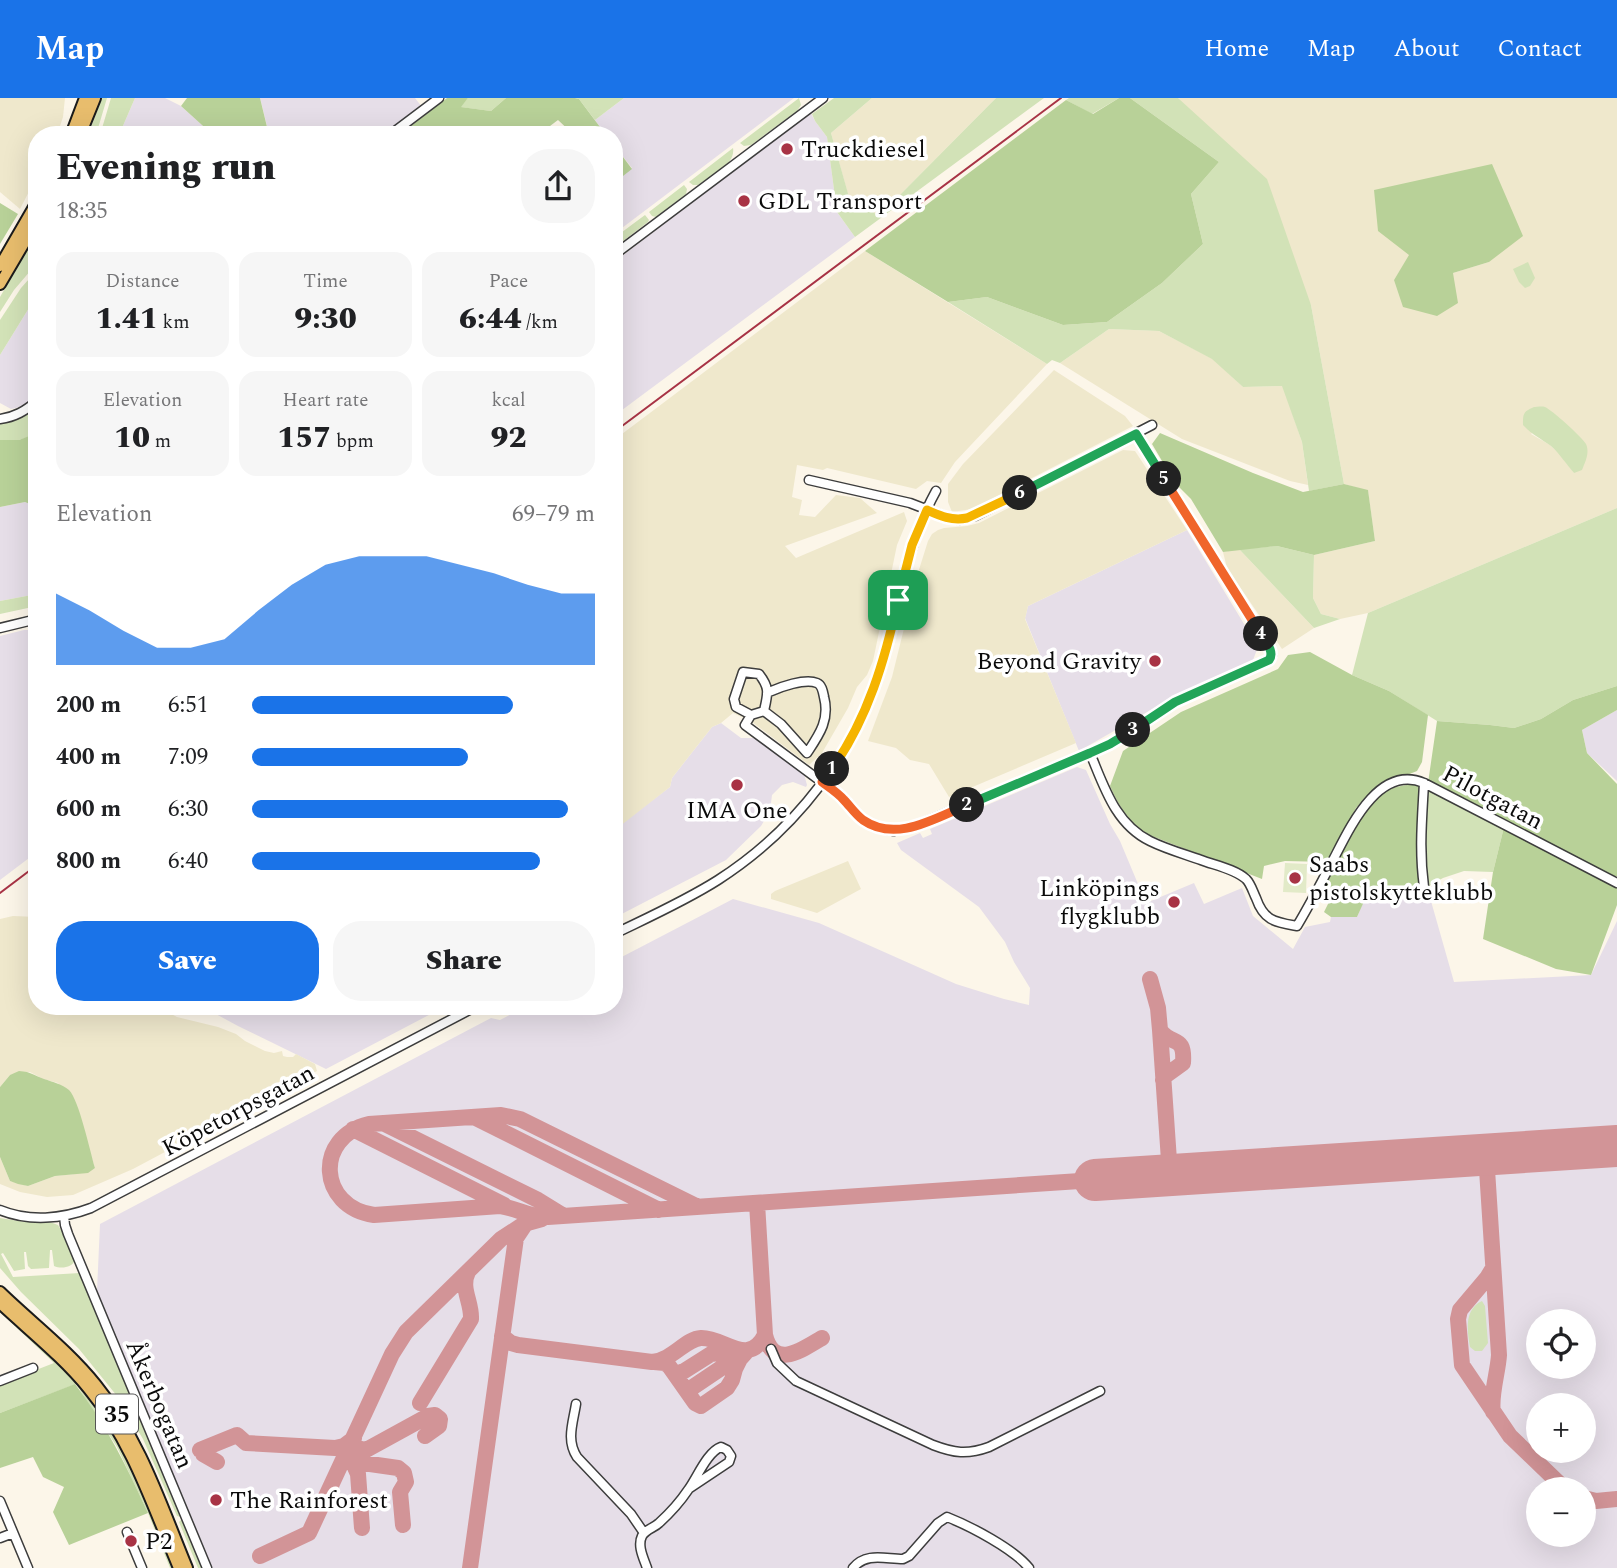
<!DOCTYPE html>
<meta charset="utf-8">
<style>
:root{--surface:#fff;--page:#f6f6f6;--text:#202124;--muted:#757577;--accent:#1a73e8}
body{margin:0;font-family:Spectral,serif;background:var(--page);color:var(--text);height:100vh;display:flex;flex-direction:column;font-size:26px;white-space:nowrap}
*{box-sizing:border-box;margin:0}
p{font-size:23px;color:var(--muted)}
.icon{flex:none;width:38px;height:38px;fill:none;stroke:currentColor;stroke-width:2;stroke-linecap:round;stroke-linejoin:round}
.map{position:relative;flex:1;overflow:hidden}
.sheet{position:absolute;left:28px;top:28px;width:595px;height:889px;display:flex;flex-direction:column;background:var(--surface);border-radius:28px;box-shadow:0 7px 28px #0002}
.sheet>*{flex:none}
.tools{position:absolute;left:1526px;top:1211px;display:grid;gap:14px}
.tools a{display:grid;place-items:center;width:70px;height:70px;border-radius:50%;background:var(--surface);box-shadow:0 7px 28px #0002;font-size:35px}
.pin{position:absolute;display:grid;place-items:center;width:60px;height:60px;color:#fff;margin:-30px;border-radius:14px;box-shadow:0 4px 10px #0006}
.km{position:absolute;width:35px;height:35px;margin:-18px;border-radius:50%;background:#222;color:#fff;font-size:19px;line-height:35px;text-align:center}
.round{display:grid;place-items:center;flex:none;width:74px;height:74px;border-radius:28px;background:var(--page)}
.summary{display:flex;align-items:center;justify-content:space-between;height:119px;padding:0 28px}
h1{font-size:38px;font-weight:800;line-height:52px}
.stats{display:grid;grid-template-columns:repeat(3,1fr);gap:10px;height:119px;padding:7px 28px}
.stats div{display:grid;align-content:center;border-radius:18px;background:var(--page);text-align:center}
.stats b{font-size:30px;font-weight:800}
.stats small{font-size:19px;font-weight:400}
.stats p{font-size:19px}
.chart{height:196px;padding:14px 28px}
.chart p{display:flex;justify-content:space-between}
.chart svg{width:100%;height:126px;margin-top:7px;fill:var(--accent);opacity:.7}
.action{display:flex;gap:14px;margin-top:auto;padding:14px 28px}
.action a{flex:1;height:80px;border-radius:28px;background:var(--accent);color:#fff;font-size:28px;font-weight:800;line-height:80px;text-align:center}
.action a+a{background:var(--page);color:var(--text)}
ul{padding:0 28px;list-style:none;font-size:23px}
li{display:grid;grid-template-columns:112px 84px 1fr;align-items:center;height:52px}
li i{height:18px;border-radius:9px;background:var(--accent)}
header{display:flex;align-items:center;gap:42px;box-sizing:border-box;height:98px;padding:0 35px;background:var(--accent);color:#fff}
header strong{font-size:33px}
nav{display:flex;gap:38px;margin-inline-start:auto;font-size:24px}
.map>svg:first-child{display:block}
.industrial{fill:#e6dee8;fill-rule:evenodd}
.farmland{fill:#efe8cc;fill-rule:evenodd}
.green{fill:#d2e2b7}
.forest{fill:#b8d198}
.pitch{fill:#e2eac8}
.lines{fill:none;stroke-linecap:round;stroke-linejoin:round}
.taxiway{stroke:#d29497;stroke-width:16}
.runway{stroke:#d29497;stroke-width:42}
.minor-casing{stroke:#3d3d3d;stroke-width:11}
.major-casing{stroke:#1b1b1b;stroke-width:14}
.minor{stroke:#fff;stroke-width:8}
.major{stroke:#e8bd6d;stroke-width:10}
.rail{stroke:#a83345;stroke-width:2}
.split-1-casing{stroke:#fff;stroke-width:14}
.split-2-casing{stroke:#fff;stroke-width:14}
.split-3-casing{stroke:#fff;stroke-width:14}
.split-4-casing{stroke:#fff;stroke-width:14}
.split-5-casing{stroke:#fff;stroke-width:14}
.split-6-casing{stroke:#fff;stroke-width:14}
.split-7-casing{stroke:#fff;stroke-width:14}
.split-1{stroke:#f5b400;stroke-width:9}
.split-2{stroke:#f0652b;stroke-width:9}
.split-3{stroke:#22a559;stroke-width:9}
.split-4{stroke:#22a559;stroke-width:9}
.split-5{stroke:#f0652b;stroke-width:9}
.split-6{stroke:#22a559;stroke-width:9}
.split-7{stroke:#f5b400;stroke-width:9}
.poi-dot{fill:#a83345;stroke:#fff;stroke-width:2.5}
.labels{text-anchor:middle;stroke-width:7;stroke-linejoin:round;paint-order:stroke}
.shield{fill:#fff;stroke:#545454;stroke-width:2}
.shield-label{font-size:23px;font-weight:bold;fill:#0a0a0a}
.poi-label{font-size:24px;fill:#0a0a0a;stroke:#fff;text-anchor:start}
.street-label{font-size:24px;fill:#0a0a0a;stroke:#fff}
</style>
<header>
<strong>Map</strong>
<nav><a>Home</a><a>Map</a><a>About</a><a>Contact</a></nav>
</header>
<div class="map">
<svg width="1617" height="1470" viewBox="0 0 1617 1470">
<rect width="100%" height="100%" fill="#fcf6e9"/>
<path class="industrial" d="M135,0H165L181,8L213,37H119Z
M260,0H415L422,9L385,37H256L267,28Z
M624,0H794L614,136V85L632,70L614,47V37H606L595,22Z
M811,15L815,23L827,39L837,114L855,139L614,318V164Z
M37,197V298L20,309L11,311L0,305V257Z
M25,404L37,409V496L0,503V409Z
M1187,432L1258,549L1253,562L1163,605L1079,653L1025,520L1028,508Z
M24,532H37V754L0,782V538Z
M1617,612V683L1587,655L1582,632Z
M721,625L741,640H755L759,642L804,676L807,687L806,689L793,684L782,687L772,697L770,713L761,728L726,762L614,820V731L670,689L672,680L712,629Z
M1077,669L1086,672L1110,726L1120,743L1146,805L1194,785L1204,806L1242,790L1253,818L1293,851L1305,829L1330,824L1331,819H1357L1370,788L1427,789L1454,884L1591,877L1617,823V1470H212L97,1193L100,1126L491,920L500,922L527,908H614V863L733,801L819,825L956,886L1004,901L1029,907L1030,890L1014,864L1005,844L979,809L901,752L897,745L920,735L923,740L932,736L930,731ZM1538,1223H1584V1269H1538ZM1538,1307H1584V1353H1538ZM1538,1391H1584V1437H1538Z
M201,908H446L326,971L238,928Z"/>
<path class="farmland" d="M0,0H65L63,19L57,37H37V78L20,111L0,94Z
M872,0H996L879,118L849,100L831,35Z
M1178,0H1617V410L1368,515L1340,521L1321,516L1313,500L1314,457L1375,443L1368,393L1344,386L1311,207ZM1410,157L1489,164L1453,175L1394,182ZM1553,315L1561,322L1574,375L1561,357L1550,347L1531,336Z
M865,153L1047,266L955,364L941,385L927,383L916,391L827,370L823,372L797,367L792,399L802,402L799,417L815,419L836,397L860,400L877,415L785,448L796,460L904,414L907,423L897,447L873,563L867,577L857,589L848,610L822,655L809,667L752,624L733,615L721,625L712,629L672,680L670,689L615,732L614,342Z
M1109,231L1159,233L1213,261L1243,289L1283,288L1302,344L1308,387L1290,383L1182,341L1060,265Z
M1054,272L1125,318L1133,328L972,411L952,414L948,404V386L963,366Z
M1123,352L1135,353L1187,432L1028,508L1025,521L1076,645L949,699L929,666L910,662L896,650L868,643L892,579L917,478L928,443L932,436L938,432L944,430L967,428L979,425Z
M1239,451L1314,530L1282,551L1227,470L1223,454Z
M848,763L861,791L817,815L771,801V796L775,793Z
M13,818L37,819V908H156L177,919L218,929L236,936L245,943L265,953L274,955L282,953L283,958L287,959H293L296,956L315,966L317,973L133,1071L73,1097L47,1099L20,1094L0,1086V1059L10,1083L28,1088L55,1078L75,1076L95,1070L88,1048L58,985L43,981L30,974L10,977L0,989V821Z"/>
<path class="green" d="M102,0H107L96,37H88Z
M111,0H135L119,37H100Z
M468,0H506L491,13L460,9Z
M575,0H624L595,22L579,1Z
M799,0L801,7L797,13L751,47L744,48L740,45Z
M834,0H872L831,35L849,99L879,118L996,0H1044L855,139L837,114L827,39L815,23L812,16Z
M1069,0H1119L1092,16L1066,2Z
M1130,0H1178L1267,81L1311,207L1344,386L1309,393L1302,344L1282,288L1243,289L1212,261L1159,233L1109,231L1060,265L1052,262L1047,266L948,204L987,199L1063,227L1107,224L1162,185L1203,146L1191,96L1219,64Z
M733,50C736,67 710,78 698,87H693L689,84Z
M684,87L687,91L686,96L656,119L652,118L649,114Z
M645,117L649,122L648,124L614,150V140Z
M37,135V165L14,192L0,214V199Z
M1528,164L1535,180L1530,188L1525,190L1519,184L1513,171Z
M37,172V197L0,257V222L21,190Z
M37,307V335L35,337L19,342H0V324Z
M1534,309C1536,309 1542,308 1545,309C1552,312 1582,339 1586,346C1590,355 1585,364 1582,372L1574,375C1566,366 1560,356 1551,348C1541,341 1531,336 1523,327C1523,315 1523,314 1534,309Z
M1617,410V588L1573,602L1541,621L1514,630L1490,627L1437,623L1389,593L1352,577L1368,515Z
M1277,448L1314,457L1313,500L1321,516L1340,521L1314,530L1239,451Z
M37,496V508L0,516V503Z
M1427,690L1504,729L1493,774L1464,773L1443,780L1427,789L1423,752Z
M0,1120L25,1124H50L58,1127L66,1140L75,1162C72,1170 61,1171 54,1168L52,1152H50L49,1170L31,1171L28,1168L26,1154H24L25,1171L14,1173L3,1155L1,1156L13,1179L80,1175L181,1416V1419L177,1418L143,1341L117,1298L79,1251L21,1194L0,1170Z
M1482,1203L1485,1208L1488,1245L1482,1253H1475L1470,1249C1467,1233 1464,1211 1482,1203Z
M0,1211L57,1263L78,1285L109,1325L129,1363L174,1470H170L148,1415L117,1349L76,1286L0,1315V1286L54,1265L0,1214Z
M181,1422H183L203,1470H198L179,1424Z"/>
<path class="forest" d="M187,0H260L267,29L256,37H213L181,8Z
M447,0H468L461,9L491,13L506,0H575L579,1L606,37H574L558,22L538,37H513L496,31L490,37H409L411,28Z
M1119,0H1130L1219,64L1191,96L1203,146L1162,185L1107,224L1063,227L987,199L948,204L865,153L1066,2L1093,16Z
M614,47L632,71L614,85Z
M1492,66L1523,138L1489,164L1453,175L1458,205L1437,218L1403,209L1394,182L1409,157L1378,133L1374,92Z
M0,105L18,116L0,146Z
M37,335V409L25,404L0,409V342H19Z
M1160,335L1253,375L1303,394L1344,386L1368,392L1375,443L1314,457L1277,448L1223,454L1191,401L1175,385L1152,346Z
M1310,554L1352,577L1389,593L1428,617L1422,664L1417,673L1377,689L1366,699L1356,710L1328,764L1285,763L1264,768L1262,781L1144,735C1126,719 1120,710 1110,688L1123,653L1181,614L1278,571L1288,557Z
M1617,588V612L1582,632L1587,655L1617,686V778H1615L1613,781L1428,685L1437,623L1490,627L1514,630L1541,621L1573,602Z
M1407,687H1421L1416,741L1420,789L1371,788L1357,819H1331L1324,814L1334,794L1326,788L1322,794L1320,793C1335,766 1361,707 1386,693C1393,689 1400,688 1407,687Z
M1504,729L1617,789V807L1591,877L1556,871L1483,841L1493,774Z
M19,973C32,974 33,977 44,981C53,984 62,986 69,992C79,1002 90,1053 95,1070L88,1075L55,1078L28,1088L18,1086L10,1083L0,1059V989L10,977Z
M75,1286C106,1326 127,1369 148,1415L69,1447L53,1414L64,1389L43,1379L33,1359L0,1370V1315Z"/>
<path class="pitch" d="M1285,765L1307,766L1306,795L1283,794Z"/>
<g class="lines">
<path class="taxiway" d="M1150,881L1158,910L1160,932L1170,1077
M1160,932C1172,949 1185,936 1183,965L1165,978L1163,982
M474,1019L659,1112
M383,1025L538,1102L564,1118
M353,1031L504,1107
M1486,1056L1499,1257C1498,1274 1490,1299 1493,1314
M757,1105L765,1237C774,1273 803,1251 822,1240
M698,1109L520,1021L501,1017L369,1026C314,1039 318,1109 374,1117L500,1108C517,1110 530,1120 548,1119L1095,1082
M1493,1170L1487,1180L1460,1212L1458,1221L1462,1267L1510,1338L1565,1391
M502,1238L511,1245L518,1247L652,1264C673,1262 685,1241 701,1240C724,1239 748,1270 765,1237
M654,1264L665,1265L669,1268L695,1305L701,1308L727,1290L732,1282L735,1271L740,1261L748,1252
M674,1274L681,1275L711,1256L735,1253
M684,1289L689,1291L693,1289L742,1256
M420,1305L471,1221C472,1204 460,1190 468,1174
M354,1340L353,1345L357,1350L366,1352L428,1318L435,1317L440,1321L439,1328L425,1338
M202,1351L203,1356L217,1364
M200,1352L237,1337L246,1345L335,1350L344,1348L352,1342
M349,1356L358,1376L362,1430
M350,1359L356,1364L398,1370L404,1375L406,1384L400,1394L403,1427
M1584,1400L1596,1403L1617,1401
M260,1458L309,1435L392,1256L406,1234L501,1141L524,1126L542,1121
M470,1470L516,1140L524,1128"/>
<path class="runway" d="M1095,1082L1617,1048"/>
<g class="minor-casing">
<path id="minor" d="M390,37L439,0
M614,157L823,0
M0,321C15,319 25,313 37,303
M809,382L910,405L949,420L959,422L975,418L1152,327
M0,530L37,521
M764,613C768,595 770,590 759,576L743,574L734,601L736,609L751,617L764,613L781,626L807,655C819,637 830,622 824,599C823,594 822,587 817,585C805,580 780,589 769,594
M751,617L745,627L838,696L856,716L866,724L880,730L894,733L920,726L1110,646L1175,604L1269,562L1272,557L1268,548L1136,336
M1090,655C1104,688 1115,726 1150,743C1166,751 1184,756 1201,762C1214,767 1235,771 1246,781C1251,786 1253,794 1256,800C1264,823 1275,824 1297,828C1309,808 1320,787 1331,766C1348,734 1377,665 1424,685L1617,785
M1424,789C1419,752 1422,722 1424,685
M614,836C649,819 685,803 718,782C796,732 856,654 882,565C900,507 906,447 936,393
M0,1112C29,1124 62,1121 91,1110L477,908
M64,1118L65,1127L68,1136L207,1470
M771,1251L777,1265L796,1283L933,1347C954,1355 967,1357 989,1349L1100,1293
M0,1283L33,1270
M576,1306C573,1325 566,1342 577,1359L631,1416L644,1435
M0,1403L28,1470
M127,1434L142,1470
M0,1440L13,1435
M647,1470C644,1461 637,1448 642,1438C646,1431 654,1430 659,1425C670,1415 680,1404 688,1392C697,1380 707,1354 721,1349L727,1352L731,1358L729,1364L690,1390
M853,1470C866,1454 885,1461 903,1461L909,1458L938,1425L947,1419C970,1428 1014,1451 1029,1470"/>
</g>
<g class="major-casing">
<path id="major" d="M71,37L85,0
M80,37L95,0
M0,168L37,104
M0,186L37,123
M0,1194C32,1225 68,1252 96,1287C140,1341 161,1407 187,1470
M0,1205C30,1233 63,1259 89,1291C132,1343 153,1409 179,1470"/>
</g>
<use href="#minor" class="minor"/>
<use href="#major" class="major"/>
<path class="rail" d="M614,334L1061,0
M0,795L37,767"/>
</g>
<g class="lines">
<g class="split-1-casing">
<path id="split-1" d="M832,671C868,620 885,562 898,502"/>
</g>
<g class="split-2-casing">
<path id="split-2" d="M832,671L822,684C830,690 838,695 844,702C850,708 855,716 863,722C896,745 935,720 967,707"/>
</g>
<g class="split-3-casing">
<path id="split-3" d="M967,707L1090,655L1110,646L1133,632"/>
</g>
<g class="split-4-casing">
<path id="split-4" d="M1133,632L1175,604L1269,562C1275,554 1266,544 1261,536"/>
</g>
<g class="split-5-casing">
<path id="split-5" d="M1164,381L1261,536"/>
</g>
<g class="split-6-casing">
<path id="split-6" d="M1020,395L1136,336L1164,381"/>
</g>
<g class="split-7-casing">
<path id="split-7" d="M898,502L912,447L927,412C940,418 952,423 967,420L1020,395"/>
</g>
<use href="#split-1" class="split-1"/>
<use href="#split-2" class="split-2"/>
<use href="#split-3" class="split-3"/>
<use href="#split-4" class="split-4"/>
<use href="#split-5" class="split-5"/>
<use href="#split-6" class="split-6"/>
<use href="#split-7" class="split-7"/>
</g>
<g class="poi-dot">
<circle cx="787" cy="51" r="7"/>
<circle cx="744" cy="103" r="7"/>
<circle cx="1155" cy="563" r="7"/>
<circle cx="737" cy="687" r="7"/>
<circle cx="1295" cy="780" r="7"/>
<circle cx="1174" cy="804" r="7"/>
<circle cx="216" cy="1402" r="7"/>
<circle cx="131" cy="1443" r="7"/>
</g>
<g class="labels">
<rect class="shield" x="96" y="1296.5" width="42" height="39" rx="5"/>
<g class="shield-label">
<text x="117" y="1324">35</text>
</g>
<g class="poi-label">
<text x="801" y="59">Truckdiesel</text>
<text x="758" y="111">GDL Transport</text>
<text x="1141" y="571" text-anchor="end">Beyond Gravity</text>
<text x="737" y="720" text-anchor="middle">IMA One</text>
<text x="1309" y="774">Saabs<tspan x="1309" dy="28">pistolskytteklubb</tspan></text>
<text x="1160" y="798" text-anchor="end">Linköpings<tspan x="1160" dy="28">flygklubb</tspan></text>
<text x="230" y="1410">The Rainforest</text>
<text x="145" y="1451">P2</text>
</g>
<g class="street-label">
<text transform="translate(1493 699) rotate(28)" y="8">Pilotgatan</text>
<text transform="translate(238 1012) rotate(-28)" y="8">Köpetorpsgatan</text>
<text transform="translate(160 1306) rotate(67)" y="8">Åkerbogatan</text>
</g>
</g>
</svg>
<div class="tools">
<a><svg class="icon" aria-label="locate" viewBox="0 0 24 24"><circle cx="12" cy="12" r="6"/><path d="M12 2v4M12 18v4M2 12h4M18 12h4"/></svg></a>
<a>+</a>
<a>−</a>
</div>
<div class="pin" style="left:898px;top:502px;background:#1e9e55"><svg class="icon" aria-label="arrive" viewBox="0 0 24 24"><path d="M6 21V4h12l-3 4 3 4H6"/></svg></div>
<b class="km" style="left:832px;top:671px">1</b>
<b class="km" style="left:967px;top:707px">2</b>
<b class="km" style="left:1133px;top:632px">3</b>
<b class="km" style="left:1261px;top:536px">4</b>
<b class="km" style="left:1164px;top:381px">5</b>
<b class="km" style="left:1020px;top:395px">6</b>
<section class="sheet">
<div class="summary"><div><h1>Evening run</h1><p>18:35</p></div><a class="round"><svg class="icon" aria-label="share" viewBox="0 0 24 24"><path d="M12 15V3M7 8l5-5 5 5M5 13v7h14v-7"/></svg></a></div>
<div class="stats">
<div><p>Distance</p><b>1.41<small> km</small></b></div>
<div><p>Time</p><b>9:30</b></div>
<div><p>Pace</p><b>6:44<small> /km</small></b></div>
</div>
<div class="stats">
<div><p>Elevation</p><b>10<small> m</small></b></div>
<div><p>Heart rate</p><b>157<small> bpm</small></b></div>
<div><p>kcal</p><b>92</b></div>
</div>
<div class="chart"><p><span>Elevation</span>69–79 m</p>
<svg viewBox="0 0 160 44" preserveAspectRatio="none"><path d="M0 44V19L10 25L20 32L30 38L40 38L50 35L60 25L70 16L80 9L90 6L100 6L110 6L120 9L130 12L140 16L150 19L160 19V44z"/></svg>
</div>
<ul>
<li><b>200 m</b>6:51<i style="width:76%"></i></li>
<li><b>400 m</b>7:09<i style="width:63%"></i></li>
<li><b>600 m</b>6:30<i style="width:92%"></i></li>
<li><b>800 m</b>6:40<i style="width:84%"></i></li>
</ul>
<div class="action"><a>Save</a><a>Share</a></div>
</section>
</div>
